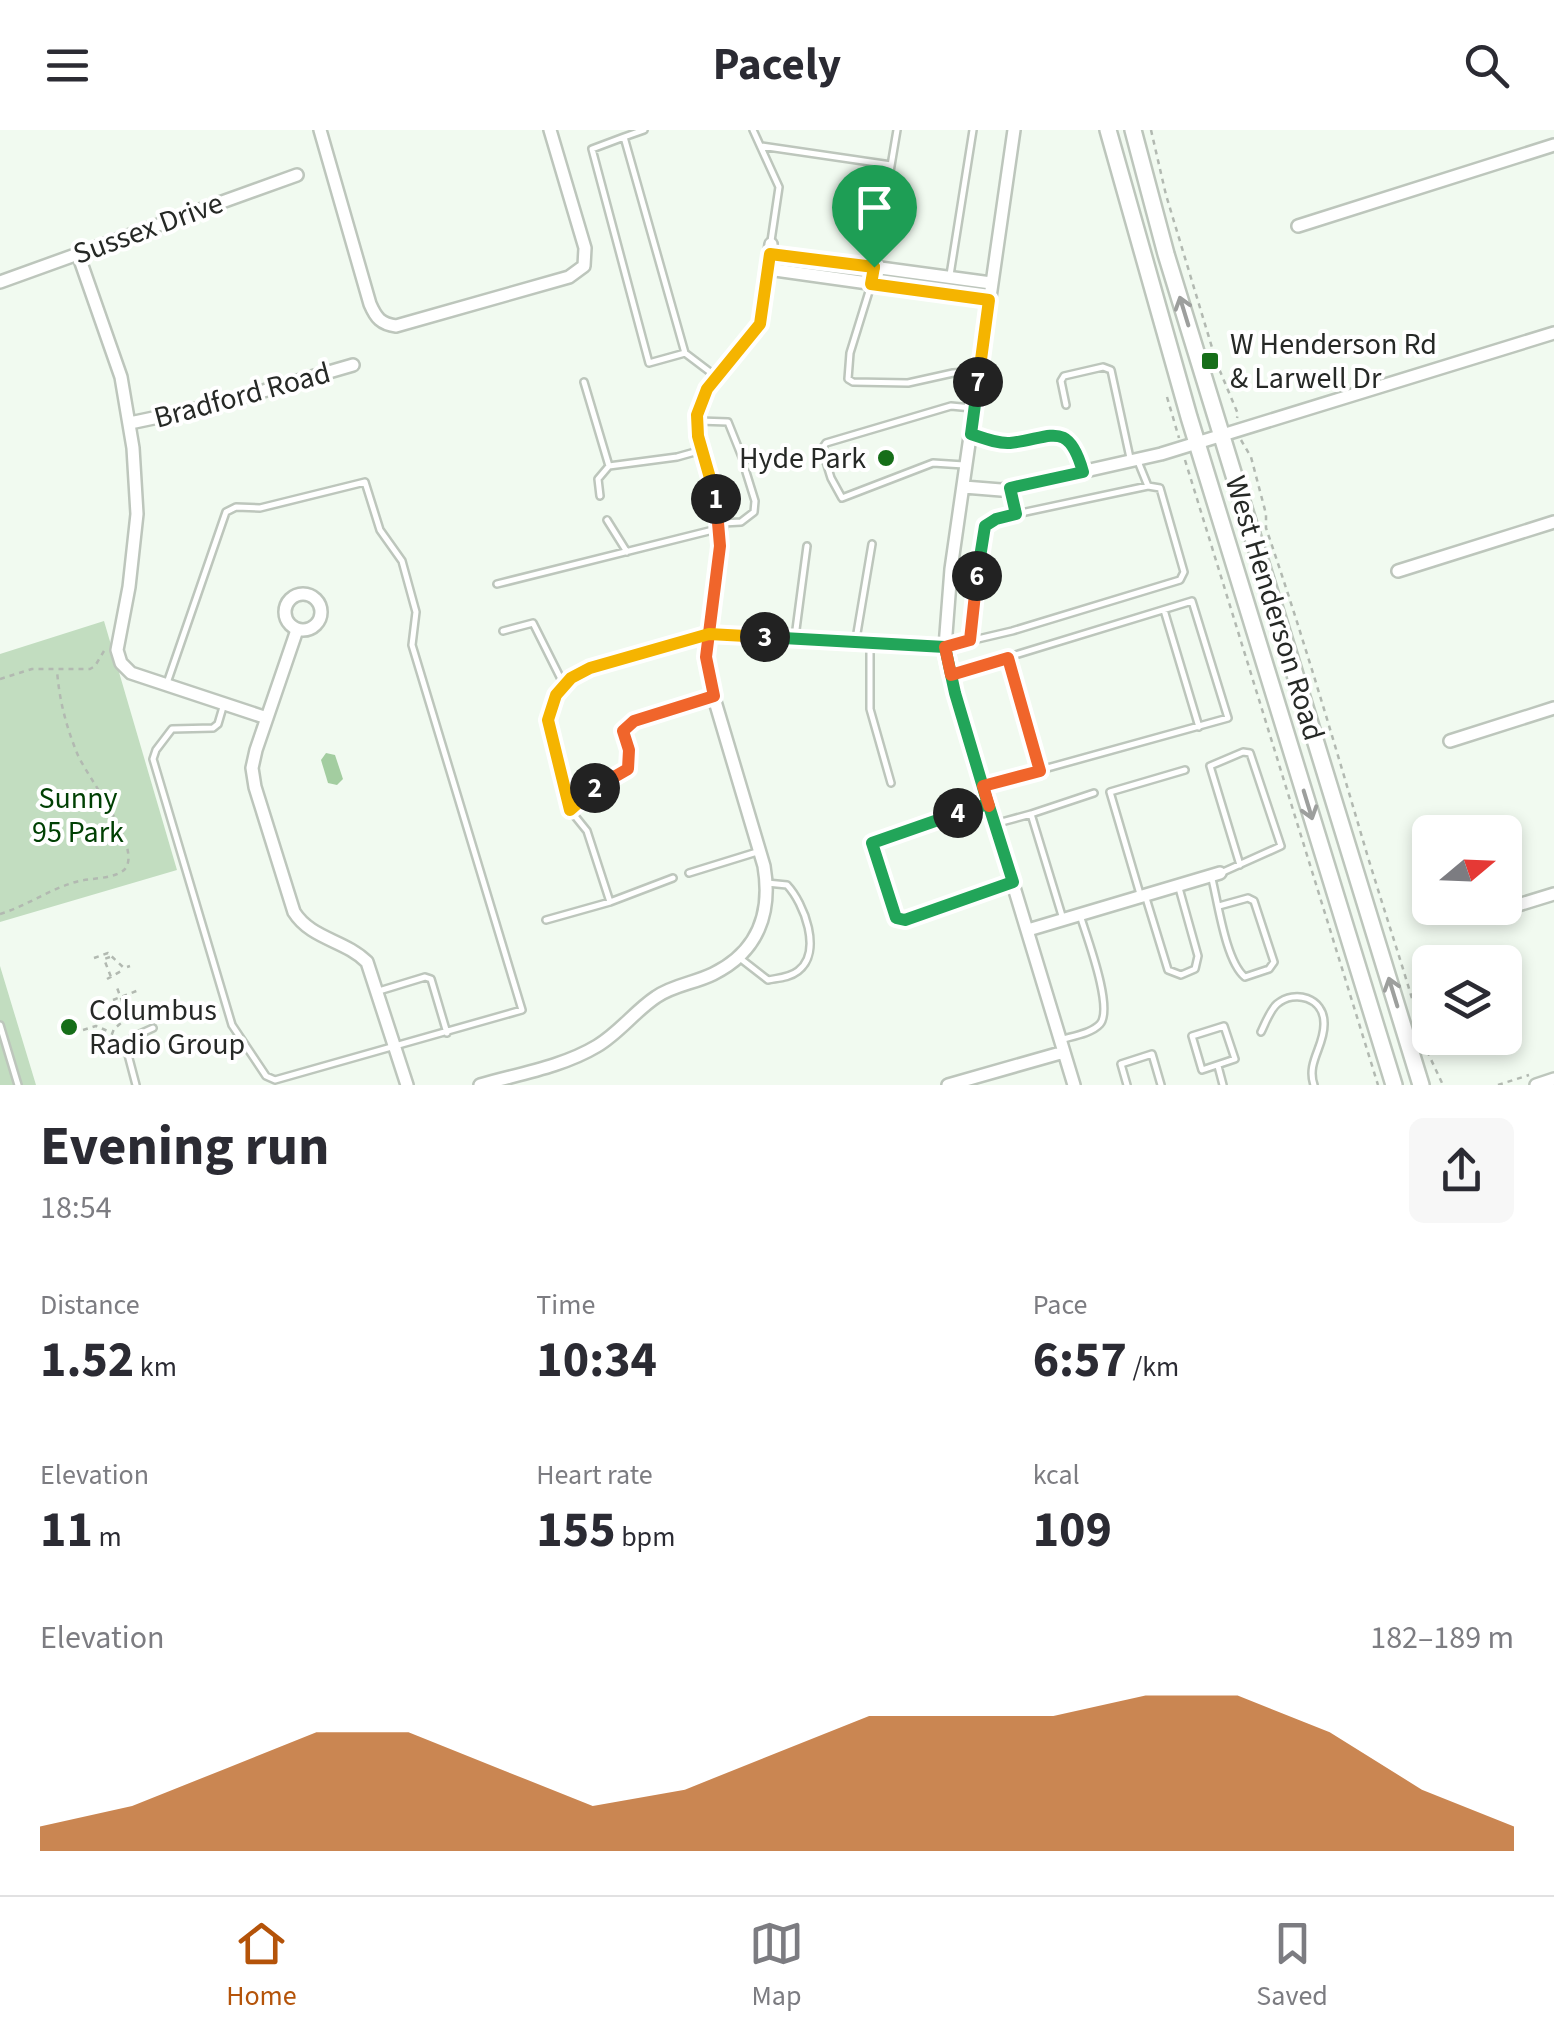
<!DOCTYPE html>
<meta charset="utf-8">
<style>
:root{--surface:#fff;--page:#f7f7f7;--text:#2b2b33;--muted:#7c7c81;--line:#e1e1e2;--accent:#b45309}
body{margin:0;font-family:"Source Sans 3",sans-serif;background:var(--page);color:var(--text);height:100vh;display:flex;flex-direction:column;font-size:38px;white-space:nowrap}
*{box-sizing:border-box;margin:0}
p{font-size:32px;color:var(--muted)}
.icon{flex:none;width:55px;height:55px;fill:none;stroke:currentColor;stroke-width:2;stroke-linecap:round;stroke-linejoin:round}
.map{position:relative;height:955px;overflow:hidden}
.sheet{display:flex;flex-direction:column;background:var(--surface);flex:1}
.sheet>*{flex:none}
.needle{width:65px;rotate:71deg}
.fabs{position:absolute;left:1412px;top:685px;display:grid;gap:20px}
.fabs a{display:grid;place-items:center;width:110px;height:110px;border-radius:15px;background:var(--surface);box-shadow:0 5px 15px #0003;font-size:50px}
.pin{position:absolute;display:grid;place-items:center;width:85px;height:85px;color:#fff;margin:-102px -42px;border-radius:50% 50% 50% 0;rotate:-45deg;box-shadow:0 0 10px #0007}
.pin .icon{rotate:45deg}
.km{position:absolute;width:50px;height:50px;margin:-25px;border-radius:50%;background:#222;color:#fff;font-size:28px;line-height:50px;text-align:center}
.round{display:grid;place-items:center;flex:none;width:105px;height:105px;border-radius:15px;background:var(--page)}
.headline{display:flex;align-items:center;justify-content:space-between;height:170px;padding:0 40px}
h1{font-size:55px;font-weight:700;line-height:75px}
.stats{display:grid;grid-template-columns:repeat(3,1fr);gap:15px;height:170px;padding:10px 40px}
.stats div{display:grid;align-content:center}
.stats b{font-size:50px;font-weight:700}
.stats small{font-size:28px;font-weight:400}
.stats p{font-size:28px}
.chart{height:280px;padding:20px 40px}
.chart p{display:flex;justify-content:space-between}
.chart svg{width:100%;height:180px;margin-top:10px;fill:var(--accent);opacity:.7}
header{display:flex;justify-content:space-between;align-items:center;height:130px;padding:0 40px;background:var(--surface);font-size:45px;font-weight:700}
.tab-bar{display:flex;justify-content:space-around;align-items:center;height:140px;border-top:2px solid var(--line);background:var(--surface);font-size:28px;color:var(--muted)}
.tab-bar a{display:grid;justify-items:center;gap:5px}
.tab-bar .active{color:var(--accent)}
.map>svg:first-child{display:block}
.green{fill:#c2ddc0}
.water{fill:#a3cda0}
.lines{fill:none;stroke-linecap:round;stroke-linejoin:round}
.lane-casing{stroke:#bdc6bc;stroke-width:10}
.street-casing{stroke:#bdc6bc;stroke-width:16}
.secondary-casing{stroke:#bdc6bc;stroke-width:20}
.path{stroke:#b2b9b1;stroke-width:2.5;stroke-dasharray:5 5;stroke-linecap:butt}
.lane{stroke:#fff;stroke-width:5}
.street{stroke:#fff;stroke-width:11}
.secondary{stroke:#fff;stroke-width:15}
.oneway{stroke:#9d9f9d}
.split-1-casing{stroke:#fff;stroke-width:20}
.split-2-casing{stroke:#fff;stroke-width:20}
.split-3-casing{stroke:#fff;stroke-width:20}
.split-4-casing{stroke:#fff;stroke-width:20}
.split-5-casing{stroke:#fff;stroke-width:20}
.split-6-casing{stroke:#fff;stroke-width:20}
.split-7-casing{stroke:#fff;stroke-width:20}
.split-8-casing{stroke:#fff;stroke-width:20}
.split-1{stroke:#f5b400;stroke-width:12}
.split-2{stroke:#f0652b;stroke-width:12}
.split-3{stroke:#f5b400;stroke-width:12}
.split-4{stroke:#22a559;stroke-width:12}
.split-5{stroke:#22a559;stroke-width:12}
.split-6{stroke:#f0652b;stroke-width:12}
.split-7{stroke:#22a559;stroke-width:12}
.split-8{stroke:#f5b400;stroke-width:12}
.poi-dot{fill:#166e19;stroke:#fff;stroke-width:4}
.labels{text-anchor:middle;stroke-width:8;stroke-linejoin:round;paint-order:stroke}
.street-label{font-size:30px;fill:#262926;stroke:#fff}
.poi-label{font-size:30px;fill:#262926;stroke:#fff;text-anchor:start}
.park-label{font-size:30px;fill:#004003;stroke:#fff}
</style>
<header><svg class="icon" aria-label="menu" viewBox="0 0 24 24"><path d="M4 6h16M4 12h16M4 18h16"/></svg>Pacely<svg class="icon" aria-label="search" viewBox="0 0 24 24"><circle cx="10" cy="10" r="6"/><path d="M15 15l6 6"/></svg></header>
<div class="map">
<svg width="1554" height="955" viewBox="0 0 1554 955">
<rect width="100%" height="100%" fill="#f1faf0"/>
<path class="green" d="M104,491L177,740L0,792V524Z
M0,836L36,955H0Z"/>
<path class="water" d="M326,623L335,625L343,649L337,655L328,653L321,630Z"/>
<g class="lines">
<g class="lane-casing">
<path id="lane" d="M644,0L624,7L685,223L714,245
M753,0L779,57L771,111
M897,0L871,155L850,223L848,249L853,252L908,253L953,243L978,241
M624,7L592,19L649,233L685,223
M761,16L891,35
M950,145L973,0
M584,252L609,336L677,327L702,320
M1066,275L1061,251L1064,246L1103,237L1111,240L1130,328
M699,291L728,292L744,332
M971,304C984,308 999,315 1011,313C1048,307 1069,291 1082,339
M964,335L933,333L842,368L831,348L822,319L826,313L951,276L972,278
M600,366L598,349L609,336
M1016,384L1148,356
M607,390L627,422
M723,393L741,392L754,382L755,371L746,342
M497,454L717,399
M1164,480L1199,597
M503,501L533,493L563,553
M795,507L807,416
M856,509L872,414
M970,511L981,408C988,390 999,388 1016,384L1011,361
M870,515V579L891,653
M948,516L1012,501L1180,450L1184,442L1160,358L1148,356L1137,329
M1007,528L1040,640
M953,544L1192,471L1228,588L986,655
M167,553L226,382L236,377L260,378L365,352L380,400L402,431L416,482L412,515L522,880L275,950L266,946L232,895L153,629L156,620L172,599L213,598L218,594L223,577
M988,673L876,710L872,718L892,782L900,790L1010,753
M1031,684L1094,663
M998,693L1031,684L1063,789
M1223,742L1281,716L1250,623L1243,622L1210,636L1240,735
M689,743L757,722
M1212,749C1218,773 1226,832 1245,847L1269,839L1274,832L1254,771L1248,768L1219,776
M1140,764L1110,662L1185,640
M1146,768L1168,840L1181,845L1195,839L1198,826L1179,758
M610,772L587,701L570,680L590,660L629,639V620L623,601L634,591L713,566
M546,790L610,772L673,748
M741,829L768,850C778,848 789,848 798,841C823,822 804,773 787,755L767,753
M379,861L425,847L431,849L447,903
M0,895L18,955
M1224,896L1235,929L1202,940L1192,906Z
M1261,902C1265,894 1270,880 1277,874C1295,859 1324,868 1324,893C1325,916 1306,932 1314,955
M1063,909C1074,906 1092,903 1100,894C1114,878 1086,805 1080,785
M1218,936L1223,955
M136,955L126,917L133,907L153,898
M1127,955L1121,934L1152,924L1161,955"/>
</g>
<g class="street-casing">
<path id="street" d="M320,0L370,174C376,188 381,194 396,196L569,147L584,136L585,118L550,0
M1014,0L951,439L945,517L955,563L1074,955
M1298,96L1554,15
M770,123L991,153
M78,124L121,247L133,318L137,384L129,457L117,520L121,533L131,543L267,588
M768,139L989,170
M0,152L297,45
M130,293L215,275L353,235
M964,357L1001,360L1161,324L1554,203
M1398,441L1554,392
M285 482a18 18 0 1 1 36 0a18 18 0 1 1-36 0Z
M297,500L256,620L252,638L255,657L294,782C311,809 345,810 367,832L407,955
M1450,611L1554,578
M570,680L548,590L556,565L571,548L590,538L709,504L945,517
M1502,780L1554,764
M1028,800L1220,743
M480,955C518,944 562,937 597,916C619,903 635,881 656,867C673,855 695,853 713,844C758,822 772,783 764,736L714,568L706,527L721,394L696,291L707,259L760,194L771,114
M948,955L1064,922
M1536,955L1554,949"/>
</g>
<g class="secondary-casing">
<path id="secondary" d="M1108,0L1189,287L1394,955
M1133,0L1166,124L1421,955"/>
</g>
<path class="path" d="M1151,0L1166,65L1217,234L1238,284L1237,288
M1167,267L1179,308
M1241,310L1251,327L1266,384V398C1303,506 1335,615 1367,724C1387,790 1409,854 1427,921L1443,955
M1185,330L1378,955
M0,549L32,539H90L95,536L104,521
M0,784C27,776 51,758 79,751C91,748 114,749 124,740C145,720 86,646 77,623C66,596 59,569 57,540
M110,827L104,829L111,847
M94,828L108,823L124,838L130,836
M107,849L123,840
M113,870L139,860
M83,900L96,896L110,902
M108,914L114,899L128,887L116,855
M1498,955L1529,945"/>
<use href="#lane" class="lane"/>
<use href="#street" class="street"/>
<use href="#secondary" class="secondary"/>
</g>
<defs><path id="oneway-shaft" d="M-6 0H5M1.5-3L5.5 0L1.5 3" fill="none" stroke-width="1.6" stroke-linecap="round" stroke-linejoin="round" transform="scale(2.5)"/></defs>
<g class="oneway">
<use href="#oneway-shaft" transform="translate(1184 181) rotate(-107)"/>
<use href="#oneway-shaft" transform="translate(1308 675) rotate(73)"/>
<use href="#oneway-shaft" transform="translate(1393 862) rotate(-107)"/>
</g>
<g class="lines">
<g class="split-1-casing">
<path id="split-1" d="M716,369L698,306L697,285L707,259L760,194L770,124L874,137"/>
</g>
<g class="split-2-casing">
<path id="split-2" d="M595,658L628,639L629,620L623,601L634,591L714,566L706,527L720,416L716,369"/>
</g>
<g class="split-3-casing">
<path id="split-3" d="M595,658L570,680L548,590L556,565L571,548L590,538L709,504L765,507"/>
</g>
<g class="split-4-casing">
<path id="split-4" d="M765,507L945,517L955,563L988,674L958,683"/>
</g>
<g class="split-5-casing">
<path id="split-5" d="M958,683L872,713L896,788L905,790L1013,752L989,676"/>
</g>
<g class="split-6-casing">
<path id="split-6" d="M977,446L970,510L945,517L951,545L1008,528L1040,641L983,656L989,676"/>
</g>
<g class="split-7-casing">
<path id="split-7" d="M977,446L985,396L996,389L1016,384L1010,358L1083,342C1068,288 1050,309 1010,313C998,314 983,308 971,304L978,252"/>
</g>
<g class="split-8-casing">
<path id="split-8" d="M874,137L871,154L989,170L978,252"/>
</g>
<use href="#split-1" class="split-1"/>
<use href="#split-2" class="split-2"/>
<use href="#split-3" class="split-3"/>
<use href="#split-4" class="split-4"/>
<use href="#split-5" class="split-5"/>
<use href="#split-6" class="split-6"/>
<use href="#split-7" class="split-7"/>
<use href="#split-8" class="split-8"/>
</g>
<g class="poi-dot">
<rect x="1200" y="221" width="20" height="20" rx="5"/>
<circle cx="886" cy="328" r="10"/>
<circle cx="69" cy="897" r="10"/>
</g>
<g class="labels">
<g class="street-label">
<text transform="translate(148 98) rotate(-20)" y="10">Sussex Drive</text>
<text transform="translate(242 265) rotate(-15)" y="10">Bradford Road</text>
<text transform="translate(1275 478) rotate(73)" y="10">West Henderson Road</text>
</g>
<g class="poi-label">
<text x="1230" y="224">W Henderson Rd<tspan x="1230" dy="34">&amp; Larwell Dr</tspan></text>
<text x="866" y="338" text-anchor="end">Hyde Park</text>
<text x="89" y="890">Columbus<tspan x="89" dy="34">Radio Group</tspan></text>
</g>
<g class="park-label">
<text x="78" y="678">Sunny<tspan x="78" dy="34">95 Park</tspan></text>
</g>
</g>
</svg>
<div class="fabs">
<a><svg class="needle" viewBox="-14 -14 28 28"><path d="M0-13l5 13h-10z" fill="#e53935"/><path d="M0 13l5-13h-10z" fill="#7c7c81"/></svg></a>
<a><svg class="icon" aria-label="layers" viewBox="0 0 24 24"><path d="M12 4l9 5-9 5-9-5zM3 14l9 5 9-5"/></svg></a>
</div>
<div class="pin" style="left:874px;top:137px;background:#1e9e55"><svg class="icon" aria-label="arrive" viewBox="0 0 24 24"><path d="M6 21V4h12l-3 4 3 4H6"/></svg></div>
<b class="km" style="left:716px;top:369px">1</b>
<b class="km" style="left:595px;top:658px">2</b>
<b class="km" style="left:765px;top:507px">3</b>
<b class="km" style="left:958px;top:683px">4</b>
<b class="km" style="left:977px;top:446px">6</b>
<b class="km" style="left:978px;top:252px">7</b>
</div>
<section class="sheet">
<div class="headline"><div><h1>Evening run</h1><p>18:54</p></div><a class="round"><svg class="icon" aria-label="share" viewBox="0 0 24 24"><path d="M12 15V3M7 8l5-5 5 5M5 13v7h14v-7"/></svg></a></div>
<div class="stats">
<div><p>Distance</p><b>1.52<small> km</small></b></div>
<div><p>Time</p><b>10:34</b></div>
<div><p>Pace</p><b>6:57<small> /km</small></b></div>
</div>
<div class="stats">
<div><p>Elevation</p><b>11<small> m</small></b></div>
<div><p>Heart rate</p><b>155<small> bpm</small></b></div>
<div><p>kcal</p><b>109</b></div>
</div>
<div class="chart"><p><span>Elevation</span>182–189 m</p>
<svg viewBox="0 0 160 44" preserveAspectRatio="none"><path d="M0 44V38L10 33L20 24L30 15L40 15L50 24L60 33L70 29L80 20L90 11L100 11L110 11L120 6L130 6L140 15L150 29L160 38V44z"/></svg>
</div>
</section>
<nav class="tab-bar">
<a class="active"><svg class="icon" aria-label="home" viewBox="0 0 24 24"><path d="M3 11l9-7 9 7M6 9v11h12V9"/></svg>Home</a>
<a><svg class="icon" aria-label="map" viewBox="0 0 24 24"><path d="M3 6l6-2 6 2 6-2v14l-6 2-6-2-6 2zM9 4v14M15 6v14"/></svg>Map</a>
<a><svg class="icon" aria-label="saved" viewBox="0 0 24 24"><path d="M7 4h10v16l-5-4-5 4z"/></svg>Saved</a>
</nav>
